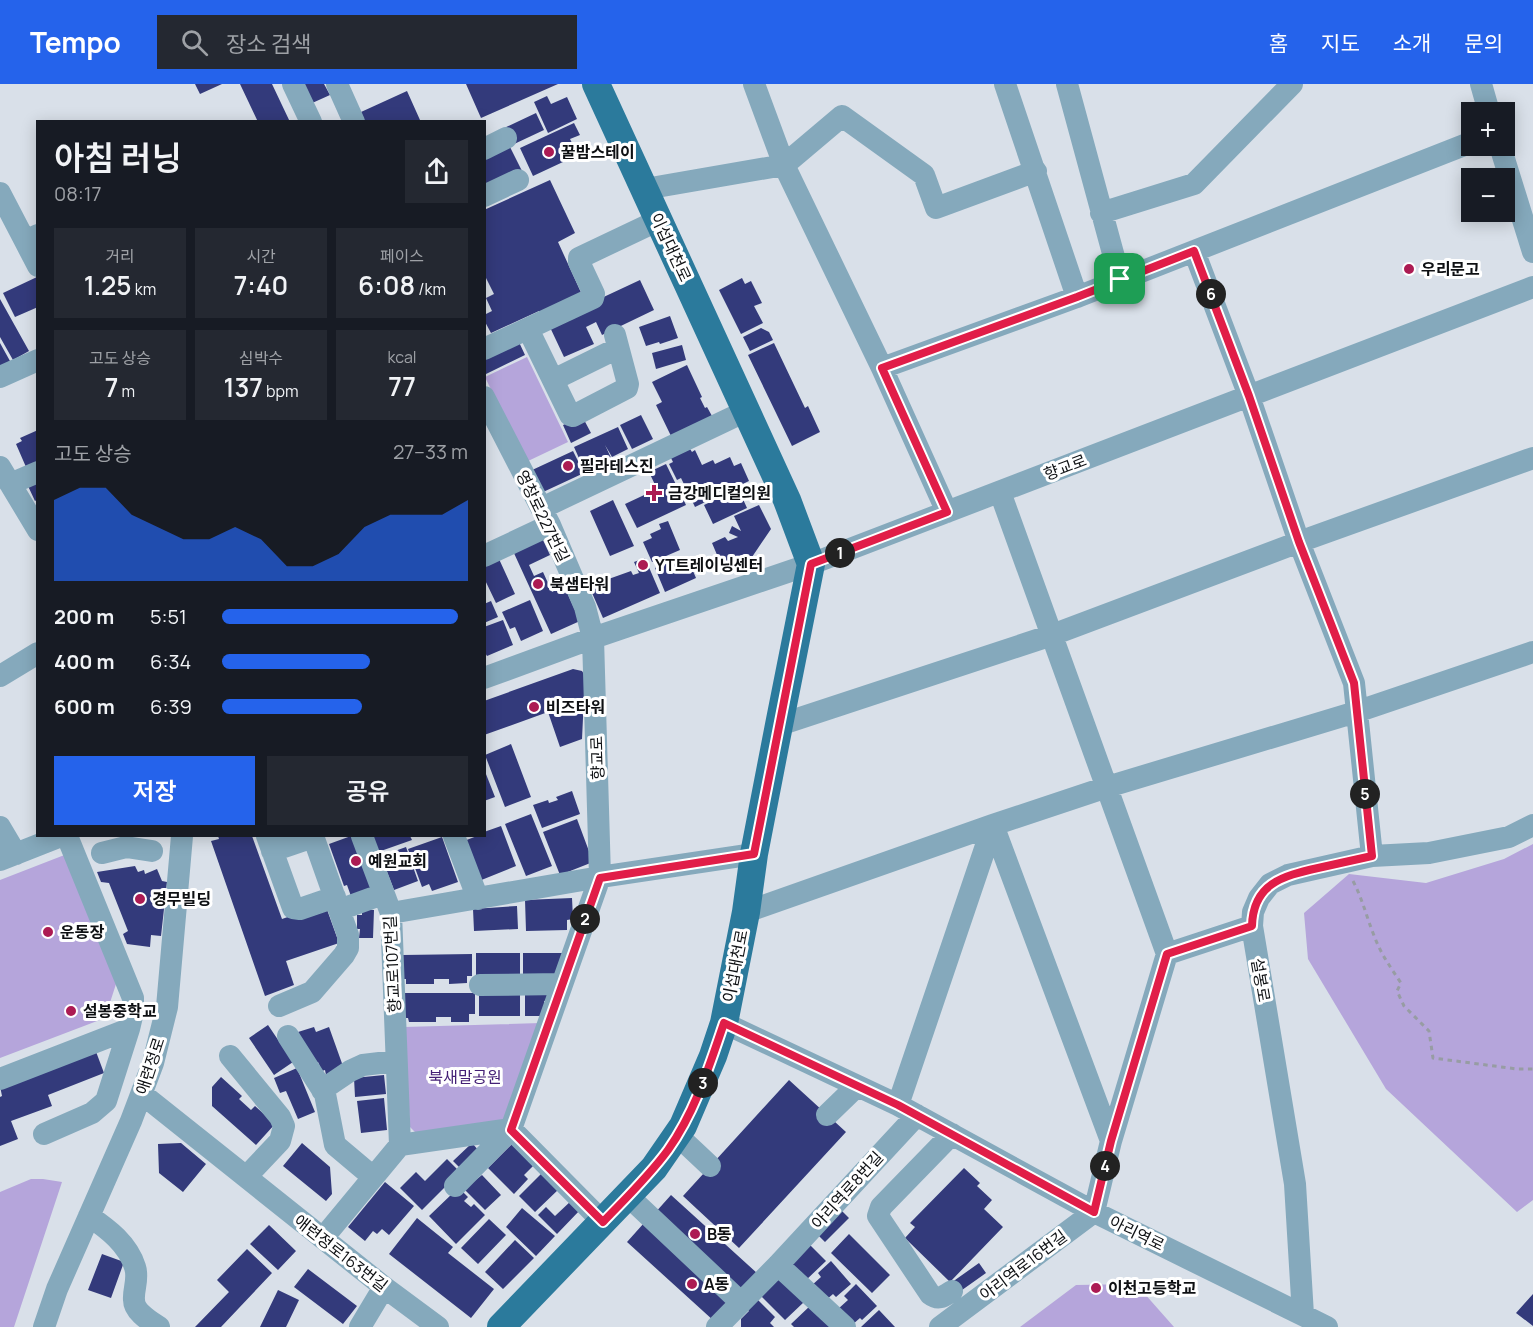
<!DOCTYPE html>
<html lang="ko">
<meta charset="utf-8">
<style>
:root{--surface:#171b24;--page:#242831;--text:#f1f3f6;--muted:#9ea1a6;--accent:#2563eb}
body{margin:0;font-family:Manrope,"Noto Sans KR",sans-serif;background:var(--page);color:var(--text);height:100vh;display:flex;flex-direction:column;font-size:22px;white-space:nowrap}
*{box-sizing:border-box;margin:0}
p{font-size:20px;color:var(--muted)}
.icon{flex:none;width:33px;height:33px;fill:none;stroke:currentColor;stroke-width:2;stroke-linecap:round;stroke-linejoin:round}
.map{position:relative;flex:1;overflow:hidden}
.side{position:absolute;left:36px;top:36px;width:450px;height:717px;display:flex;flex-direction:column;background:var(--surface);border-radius:0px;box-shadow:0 3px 15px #0003}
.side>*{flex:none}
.fabs{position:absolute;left:1461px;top:18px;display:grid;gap:12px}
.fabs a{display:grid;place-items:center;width:54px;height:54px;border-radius:0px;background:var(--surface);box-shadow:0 3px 15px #0003;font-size:30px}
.pin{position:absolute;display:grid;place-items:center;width:51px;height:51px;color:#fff;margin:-26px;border-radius:12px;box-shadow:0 3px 9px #0006}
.km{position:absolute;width:30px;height:30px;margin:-15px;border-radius:50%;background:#222;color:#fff;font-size:16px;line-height:30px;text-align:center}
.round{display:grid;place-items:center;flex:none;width:63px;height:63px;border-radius:0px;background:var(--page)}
.summary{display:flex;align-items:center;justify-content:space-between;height:102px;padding:0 18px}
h1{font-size:33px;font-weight:600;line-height:45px}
.figures{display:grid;grid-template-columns:repeat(3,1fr);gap:9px;height:102px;padding:6px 18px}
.figures div{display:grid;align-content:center;border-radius:0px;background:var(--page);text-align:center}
.figures b{font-size:26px;font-weight:600}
.figures small{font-size:16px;font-weight:400}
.figures p{font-size:16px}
.chart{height:168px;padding:12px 18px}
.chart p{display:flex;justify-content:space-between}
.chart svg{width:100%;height:108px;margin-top:6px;fill:var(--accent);opacity:.7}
.cta{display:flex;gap:12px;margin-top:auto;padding:12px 18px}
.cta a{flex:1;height:69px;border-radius:0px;background:var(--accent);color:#fff;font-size:24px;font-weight:600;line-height:69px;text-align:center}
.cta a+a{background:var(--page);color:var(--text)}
ul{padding:0 18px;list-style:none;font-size:20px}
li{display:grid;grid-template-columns:96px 72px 1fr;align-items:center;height:45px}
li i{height:15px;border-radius:8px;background:var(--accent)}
header{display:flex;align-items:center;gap:36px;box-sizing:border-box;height:84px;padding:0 30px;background:var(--accent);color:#fff}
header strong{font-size:28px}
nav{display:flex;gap:33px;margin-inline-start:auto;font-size:21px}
.search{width:420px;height:54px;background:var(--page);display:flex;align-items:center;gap:15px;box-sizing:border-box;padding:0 21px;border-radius:0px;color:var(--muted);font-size:22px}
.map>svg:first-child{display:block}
.green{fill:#b5a5db}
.building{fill:#333a7b}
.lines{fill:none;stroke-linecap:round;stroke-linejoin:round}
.path{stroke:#979ca3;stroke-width:3;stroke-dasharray:4.5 4.5;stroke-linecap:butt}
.minor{stroke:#85a9bc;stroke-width:22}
.major{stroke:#2b7a9c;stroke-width:28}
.route-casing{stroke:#fff;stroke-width:12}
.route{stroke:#e11d48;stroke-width:8}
.poi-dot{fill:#ac1b53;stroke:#fff;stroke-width:2}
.labels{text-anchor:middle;stroke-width:6;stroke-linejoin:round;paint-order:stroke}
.poi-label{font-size:16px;font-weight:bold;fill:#0e1013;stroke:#fff;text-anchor:start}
.street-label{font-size:16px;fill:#0e1013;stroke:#fff}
.park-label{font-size:16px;fill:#442076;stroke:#fff}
</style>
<header>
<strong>Tempo</strong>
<div class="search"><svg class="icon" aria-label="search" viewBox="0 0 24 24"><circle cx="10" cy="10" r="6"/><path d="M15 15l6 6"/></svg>장소 검색</div>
<nav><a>홈</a><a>지도</a><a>소개</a><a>문의</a></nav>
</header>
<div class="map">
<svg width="1533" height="1243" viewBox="0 0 1533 1243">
<rect width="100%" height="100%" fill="#d9e0e9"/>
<path class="green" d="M527,273L568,358L526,378L485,293Z
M1533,760V1116L1517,1128L1386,1005L1308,875L1304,829L1349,790L1426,799L1504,775Z
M67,770L116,900L105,934L0,974V796Z
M541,939L508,1041L416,1049L410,1043L404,943Z
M31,1095H43L62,1098L14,1243H0V1108Z
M1136,1200L1174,1243H1020L1076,1201Z"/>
<path class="building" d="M195,0H222L200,10Z
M240,0H272L290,38H258Z
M301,0H324L330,11L310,20Z
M466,0H558L481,34Z
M407,7L420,36L416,38H365L361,28Z
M547,12L551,20L567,13L577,35L548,49L534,18Z
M536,29L544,46L512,61L504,44Z
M574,39L580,51L570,55L578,71L533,92L520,64Z
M508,59L522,87L484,105V70Z
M550,96L575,149L558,158L584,215L543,234L539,227L491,249L484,236V231L492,227L486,214L494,210L484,190V126Z
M37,193L38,223L15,233L3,209Z
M742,194L745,200L751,197L762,219L754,222L763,239L741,250L719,206Z
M640,196L654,226L602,251L596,238L586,243L594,260L564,273L548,239Z
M0,215L29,267L13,276L0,253Z
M670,232L678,254L660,260L659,258L646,262L639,243Z
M761,244L769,248L773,256L750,267L743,253Z
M518,256L525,271L484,291V269Z
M0,259L10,277L0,283Z
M774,259L805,324L808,322L820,348L792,362L748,271Z
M682,261L686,276L656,285L652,269Z
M687,281L702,313L700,314L705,324L707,323L712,332L671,352L656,321L662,318L652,298Z
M641,331L653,355L632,365L620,341Z
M582,332L591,349L571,359L563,341Z
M618,343L628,365L612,373L605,361L613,378L586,390L574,363Z
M38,346V377L26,383L16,360L22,357L20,354Z
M690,365L692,368L695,366L702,381L713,376L715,380L730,373L734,382L741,379L749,397L695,423L681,394L677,396L669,380L673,378L671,374Z
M573,367L584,389L541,409L530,387Z
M666,380L686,421L637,444L625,420L657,405L649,388Z
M38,398V415L35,417L28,402Z
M734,407L738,415L742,413L747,424L713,440L704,421Z
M613,416L634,462L610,472L590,427Z
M759,421L771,445L752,473L723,485L712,459L725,453L728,457L738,453L729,449L732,442L741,447L734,432Z
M668,437L680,466L652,478L643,458L652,454L650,450L661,445L659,440Z
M542,454L550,471L529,481L534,492L543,488L552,508L564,502L580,537L551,550L513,467Z
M687,473L696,494L665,508L655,484L674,475L675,479Z
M645,474L660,509L603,534L589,502L631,487L633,491L639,489L634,478Z
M499,475L515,510L496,519L484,494V482Z
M530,516L543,547L521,557L515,543L510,545L502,528Z
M491,517L498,533L484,539V520Z
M503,536L513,561L487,572L484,567V543Z
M573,585L582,587L585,592L582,655L560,663L548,628L484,651V617Z
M511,660L531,713L505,723L485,671Z
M484,685L495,713L484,717Z
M572,707L580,730L542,744L533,721L548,716L549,719L558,716L556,713Z
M531,730L552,782L526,792L505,740Z
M577,735L593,778L560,791L543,748Z
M501,742L516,782L479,797L464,757L477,752H484V748Z
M218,752H252L282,835L325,820L339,859L286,877L294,901L265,912L211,757L219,755Z
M351,752L374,807L352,815L347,801L344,802L329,760Z
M372,752H410L412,756L378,768Z
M442,753L458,798L432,807L429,800L422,803L408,765Z
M406,763L418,797L394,806L381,772Z
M135,782L138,788L144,786L145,790L157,785L162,797L167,798L161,852L151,851L150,863L127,860L123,850L128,847L109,799L101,798L97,788Z
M572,814L573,835L567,836V846L526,847L525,816Z
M517,822L518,845L474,847L473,825Z
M362,825L374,826L373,854H359L360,845H357V831H362Z
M476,869H520V892L476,893Z
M523,869H563L560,890L523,892Z
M472,870V892H467V899L449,900V895H434V900H406V895H403V871Z
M405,909H475V930H469V938H451V933H436V938H409L408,934H405Z
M525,909H550V917H544V932H525Z
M479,910H520V932H479Z
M268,941L293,978L274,991L249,954Z
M314,943L316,948L329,943L344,985L326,991L325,986L322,987L318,978L314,979L298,948Z
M95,965L104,989L48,1011L52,1022L11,1037L18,1055L0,1062V1013L2,1012L0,1002Z
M297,984L315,1028L298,1035L286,1007L280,1009L274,994Z
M384,991L386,1010L355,1013L354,994Z
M221,993L242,1012L239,1015L251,1026L255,1022L275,1040L256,1061L212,1022V1003Z
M789,996L846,1048L739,1164L683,1112Z
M384,1014L387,1046L361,1049L357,1017Z
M181,1059L206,1080L183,1108L159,1089L158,1060Z
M302,1059L330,1083L332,1110L326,1117L283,1082Z
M472,1059L479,1067L461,1085L453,1077Z
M513,1059L535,1080L524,1091L528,1095L514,1110L488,1084Z
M447,1075L460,1088L422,1126L400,1104L416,1088L425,1097Z
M964,1084L980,1099L977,1102L992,1116L984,1125L1003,1143L950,1198L905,1154L915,1143L910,1139Z
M544,1087L560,1104L535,1128L519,1112Z
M482,1091L501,1111L485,1126L464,1105Z
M385,1098L414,1122L389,1151L382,1145L377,1150L373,1147L365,1157L348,1143Z
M462,1107L468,1113L464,1117L471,1123L474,1120L485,1131L456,1160L429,1132L454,1108Z
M671,1111L758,1190L741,1209L654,1130Z
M572,1116L581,1125L557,1150L538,1131L546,1123L555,1132Z
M522,1124L555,1152L536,1172L506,1143Z
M842,1127L849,1134L825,1158L818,1151Z
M417,1134L453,1163L448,1169L494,1205L471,1234L389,1170Z
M489,1135L506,1151L478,1180L461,1164Z
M644,1139L731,1218L714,1237L627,1158Z
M269,1141L296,1167L278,1186L250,1160Z
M849,1150L890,1191L872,1209L831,1169Z
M515,1156L534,1174L503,1205L485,1188Z
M810,1161L826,1177L804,1198L790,1179Z
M247,1165L272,1189L221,1243H195L229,1208L217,1196Z
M102,1170L124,1178L111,1214L88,1206Z
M831,1177L851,1200L836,1213L833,1210L825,1217L811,1202L821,1193L818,1189Z
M979,1179L986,1189L955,1211L948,1201Z
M308,1185L357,1222L343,1240L294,1203Z
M775,1188L804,1218L785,1236L756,1207Z
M856,1200L877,1222L862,1236L860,1234L852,1241L838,1225L848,1216L844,1212Z
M278,1206L299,1216L286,1243H260Z
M1533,1210V1242L1516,1229Z
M755,1213L775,1233L770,1239L774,1243H741V1235L749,1227L745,1223Z
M811,1221L832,1243H794L791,1240Z
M879,1226L895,1243H861Z"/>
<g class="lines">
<path class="path" d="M1353,797C1363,816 1367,835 1375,854C1381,870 1391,884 1401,899L1397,907L1404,922L1429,947L1433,974L1517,985H1533"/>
<path class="minor" d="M293,0L311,38
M337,0L354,38
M754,0L784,81L882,284L947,428
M1005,0L1077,213
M1067,0L1120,195
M1481,0L1489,28
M1500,62L1533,168
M484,65L506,54
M645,105L784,81L842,32L924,91L936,124L1036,87
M0,109L25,157L38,151
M484,112L518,96
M1101,129L1194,100L1292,0
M25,157L38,182
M1194,167L1249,312L1299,458L1354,599L1372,772
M528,245L570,331L573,332L627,304L628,300L615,251
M484,265L593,214L594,210L579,178V174L659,136
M882,284L1077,213L1472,58
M0,293L38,276
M553,296L618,264
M0,383L38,446
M10,400L38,388
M1000,408L1167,870L1252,842
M542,424L746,327
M484,472L550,441
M0,592L38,569
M484,594L593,554L811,480L1533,203
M779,641L1052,551L1299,458L1533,374
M993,741L1111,1057
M0,743L16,770
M267,752L293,824L300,825L335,813
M454,752L478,815
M272,767L313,753
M102,769L126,763L152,767
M0,776L61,752
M339,826L383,810
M746,828L993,741L1107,703L1356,628L1533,568
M391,829L600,793L754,770
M480,901L561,900
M279,922L312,908L344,871L348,864V851L313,752
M724,939L898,1021L1094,1128L1327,1243
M288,952L325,1010L335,1061L373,1093
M230,972L280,1033L284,1042L280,1057L246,1093
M0,995L129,945L133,928V914L67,752
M322,1006L350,987L363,981L396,977
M142,1010L384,1203L438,1243
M898,1021L993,741
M827,1031L857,1002
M44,1050L92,1029L106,1017L129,945
M952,1050L881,1123L878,1132L930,1210C939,1217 944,1212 952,1207
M677,1051L710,1082
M400,1061L511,1045L603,1138
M455,1102L511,1045L600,793L593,554L585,523L550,441L484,313
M628,1112L733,1211
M89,1132C108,1145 128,1160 135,1183C139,1195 133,1205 134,1216C134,1228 150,1237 159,1243
M323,1154L400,1061L391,829L362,752
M778,1181L845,1243
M1303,1231L1295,1100L1252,842L1253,828L1259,814L1270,800L1288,791L1372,772L1429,769L1509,753L1533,741
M44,1243L57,1205L131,1037L153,979L167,923L182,752
M360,1243L384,1203
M717,1243L778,1181L917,1031
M940,1243L1094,1128L1111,1057L1167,870"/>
<path class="major" d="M501,1243L654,1084L683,1042L713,972L724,939L746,828L754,770L779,641L811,480L787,416L596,0"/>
</g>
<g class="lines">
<g class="route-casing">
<path id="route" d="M1194,167L1249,312L1299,458L1354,599L1372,772C1354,776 1336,780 1318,784C1282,792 1253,800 1252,842L1167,870L1111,1057L1094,1128L898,1021L724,939C709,983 695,1028 668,1066C649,1092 625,1115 603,1138L511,1046L600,794L754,770L811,480L947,428L882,284L1077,213Z"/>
</g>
<use href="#route" class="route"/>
</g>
<g class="poi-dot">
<circle cx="549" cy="68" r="6"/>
<circle cx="1409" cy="185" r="6"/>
<circle cx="568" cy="382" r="6"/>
<path d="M651 400h6v6h6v6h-6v6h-6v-6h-6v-6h6z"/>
<circle cx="643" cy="481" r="6"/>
<circle cx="538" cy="500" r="6"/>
<circle cx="534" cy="623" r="6"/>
<circle cx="356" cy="777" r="6"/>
<circle cx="140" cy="815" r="6"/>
<circle cx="48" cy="848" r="6"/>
<circle cx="71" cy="927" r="6"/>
<circle cx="695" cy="1150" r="6"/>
<circle cx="692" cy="1200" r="6"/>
<circle cx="1096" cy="1204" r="6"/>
</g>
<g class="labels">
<g class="poi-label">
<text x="561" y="74">꿀밤스테이</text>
<text x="1421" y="191">우리문고</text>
<text x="580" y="388">필라테스진</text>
<text x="668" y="415">금강메디컬의원</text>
<text x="655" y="487">YT트레이닝센터</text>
<text x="550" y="506">북샘타워</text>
<text x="546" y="629">비즈타워</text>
<text x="368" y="783">예원교회</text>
<text x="152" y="821">경무빌딩</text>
<text x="60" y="854">운동장</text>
<text x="83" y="933">설봉중학교</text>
<text x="707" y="1156">B동</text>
<text x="704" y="1206">A동</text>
<text x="1108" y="1210">이천고등학교</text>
</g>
<g class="street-label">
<text transform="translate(671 163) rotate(65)" y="6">이섭대천로</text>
<text transform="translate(1065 383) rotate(-21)" y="6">향교로</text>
<text transform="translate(543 432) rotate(64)" y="6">영창로227번길</text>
<text transform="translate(597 674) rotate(-92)" y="6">향교로</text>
<text transform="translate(392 880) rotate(-93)" y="6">향교로107번길</text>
<text transform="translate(735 882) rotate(-79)" y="6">이섭대천로</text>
<text transform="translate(1261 896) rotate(80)" y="6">설봉로</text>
<text transform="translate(150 982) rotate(-72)" y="6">애련정로</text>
<text transform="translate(847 1106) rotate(-48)" y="6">아리역로8번길</text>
<text transform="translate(1137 1149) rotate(26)" y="6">아리역로</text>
<text transform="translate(341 1169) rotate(38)" y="6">애련정로163번길</text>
<text transform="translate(1023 1181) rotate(-37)" y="6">아리역로16번길</text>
</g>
<g class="park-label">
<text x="465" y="999">북새말공원</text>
</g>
</g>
</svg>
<div class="fabs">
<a>+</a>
<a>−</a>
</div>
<div class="pin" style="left:1120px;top:195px;background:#1e9e55"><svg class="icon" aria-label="arrive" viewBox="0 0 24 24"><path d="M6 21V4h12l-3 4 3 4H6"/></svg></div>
<b class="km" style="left:840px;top:469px">1</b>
<b class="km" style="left:585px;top:835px">2</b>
<b class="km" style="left:703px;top:999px">3</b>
<b class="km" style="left:1105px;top:1082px">4</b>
<b class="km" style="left:1365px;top:710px">5</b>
<b class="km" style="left:1211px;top:210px">6</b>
<section class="side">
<div class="summary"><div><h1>아침 러닝</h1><p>08:17</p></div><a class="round"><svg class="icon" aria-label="share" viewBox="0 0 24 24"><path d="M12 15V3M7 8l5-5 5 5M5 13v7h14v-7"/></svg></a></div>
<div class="figures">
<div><p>거리</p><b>1.25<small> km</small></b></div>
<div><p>시간</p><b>7:40</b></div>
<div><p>페이스</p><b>6:08<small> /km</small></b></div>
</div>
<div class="figures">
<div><p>고도 상승</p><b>7<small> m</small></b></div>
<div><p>심박수</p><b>137<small> bpm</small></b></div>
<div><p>kcal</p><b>77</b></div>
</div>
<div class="chart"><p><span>고도 상승</span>27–33 m</p>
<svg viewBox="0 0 160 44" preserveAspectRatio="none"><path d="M0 44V11L10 6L20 6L30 17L40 22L50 27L60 27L70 22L80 27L90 38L100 38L110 33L120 22L130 17L140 17L150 17L160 11V44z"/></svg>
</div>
<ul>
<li><b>200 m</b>5:51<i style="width:96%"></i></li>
<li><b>400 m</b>6:34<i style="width:60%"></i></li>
<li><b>600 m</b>6:39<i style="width:57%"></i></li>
</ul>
<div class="cta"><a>저장</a><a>공유</a></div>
</section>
</div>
